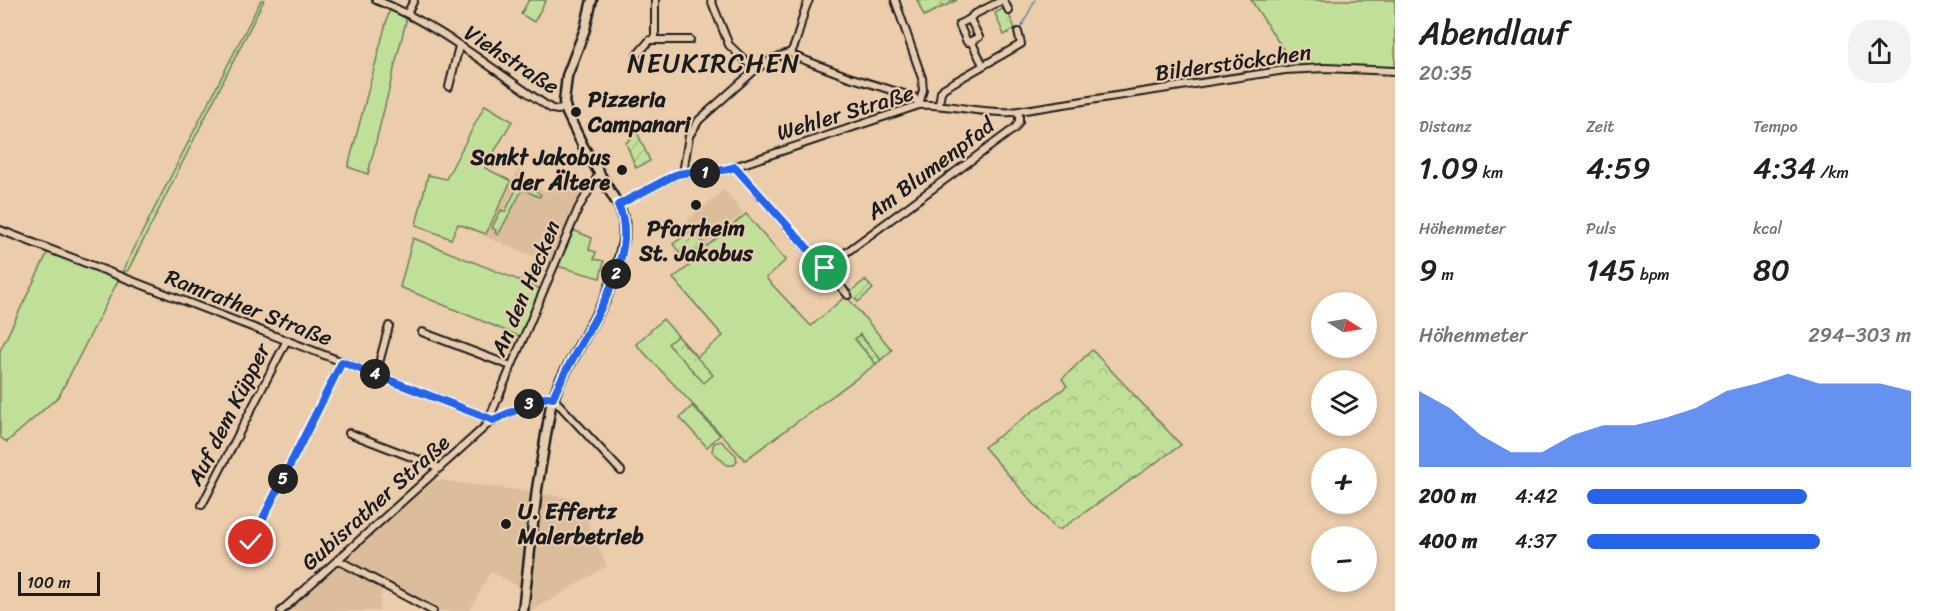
<!DOCTYPE html>
<html lang="de">
<meta charset="utf-8">
<style>
:root{--surface:#fff;--page:#f2f2f2;--text:#202124;--muted:#757577;--accent:#2563eb}
body{margin:0;font-family:Sriracha,sans-serif;background:var(--page);color:var(--text);height:100vh;display:flex;flex-direction:column;font-size:22px;white-space:nowrap}
*{box-sizing:border-box;margin:0}
p{font-size:20px;color:var(--muted)}
.icon{flex:none;width:33px;height:33px;fill:none;stroke:currentColor;stroke-width:2;stroke-linecap:round;stroke-linejoin:round}
.map{position:relative;flex:1;overflow:hidden}
.panel{display:flex;flex-direction:column;background:var(--surface);width:540px}
.panel>*{flex:none}
.needle{width:39px;rotate:101deg}
.controls{position:absolute;left:1311px;top:292px;display:grid;gap:12px}
.controls a{display:grid;place-items:center;width:66px;height:66px;border-radius:50%;background:var(--surface);box-shadow:0 3px 9px #0003;font-size:30px}
.scale{position:absolute;left:18px;bottom:15px;width:82px;box-sizing:border-box;padding-left:6px;border:3px solid #1c1c1c;border-top:0;font-size:16px;line-height:21px;white-space:nowrap;color:#1c1c1c;-webkit-text-stroke:4px #e8ccaf;paint-order:stroke}
.pin{position:absolute;display:grid;place-items:center;width:51px;height:51px;color:#fff;margin:-26px;border:3px solid #fff;border-radius:50%;box-shadow:0 2px 6px #0007}
.km{position:absolute;width:30px;height:30px;margin:-15px;border-radius:50%;background:#222;color:#fff;font-size:16px;line-height:30px;text-align:center}
.round{display:grid;place-items:center;flex:none;width:63px;height:63px;border-radius:24px;background:var(--page)}
.head{display:flex;align-items:center;justify-content:space-between;height:102px;padding:0 24px}
h1{font-size:33px;font-weight:600;line-height:45px}
.metrics{display:grid;grid-template-columns:repeat(3,1fr);gap:9px;height:102px;padding:6px 24px}
.metrics div{display:grid;align-content:center}
.metrics b{font-size:30px;font-weight:600}
.metrics small{font-size:16px;font-weight:400}
.metrics p{font-size:16px}
.chart{height:168px;padding:12px 24px}
.chart p{display:flex;justify-content:space-between}
.chart svg{width:100%;height:108px;margin-top:6px;fill:var(--accent);opacity:.7}
ul{padding:0 24px;list-style:none;font-size:20px}
li{display:grid;grid-template-columns:96px 72px 1fr;align-items:center;height:45px}
li i{height:15px;border-radius:8px;background:var(--accent)}
main{display:flex;flex:1;min-height:0}
.map>svg:first-child{display:block}
.built{fill:#dbbd9c}
.grass{fill:#c0df98;stroke:#6e7e5a;stroke-width:1.5}
.forest{fill:url(#forest-crowns);stroke:#6e7e5a;stroke-width:1.5}
.cemetery{fill:url(#cemetery-stones);stroke:#6e7e5a;stroke-width:1.5}
.garden{fill:url(#garden-furrows);stroke:#6e7e5a;stroke-width:1.5}
.lines{fill:none;stroke-linecap:round;stroke-linejoin:round}
.stream{stroke:#64899e;stroke-width:1.5}
.street-casing{stroke:#1c1c1c;stroke-width:10}
.secondary-casing{stroke:#1c1c1c;stroke-width:13}
.street{stroke:#e8ccaf;stroke-width:6}
.secondary{stroke:#e8ccaf;stroke-width:8}
.route-casing{stroke:#fff;stroke-width:12}
.route{stroke:#2563eb;stroke-width:8}
.poi-dot{fill:#1c1c1c;stroke:#e8ccaf;stroke-width:2}
.labels{text-anchor:middle;stroke-width:4.5;stroke-linejoin:round;paint-order:stroke}
.street-label{font-size:22px;fill:#1c1c1c;stroke:#e8ccaf}
.poi-label{font-size:22px;font-weight:bold;fill:#1c1c1c;stroke:#e8ccaf;text-anchor:start}
.quarter-label{font-size:26px;letter-spacing:1.5px;fill:#1c1c1c;stroke:#e8ccaf}
</style>
<main>
<div class="map">
<svg width="1395" height="611" viewBox="0 0 1395 611">
<defs>
<pattern id="forest-crowns" width="20" height="18" patternUnits="userSpaceOnUse" patternTransform="scale(1.5)"><rect width="20" height="18" fill="#c0df98"/><path d="M2 6a3 3 0 1 1 6 0M12 15a3 3 0 1 1 6 0" fill="none" stroke="#a4bf82"/></pattern>
<pattern id="cemetery-stones" width="16" height="16" patternUnits="userSpaceOnUse" patternTransform="scale(1.5)"><rect width="16" height="16" fill="#c0df98"/><path d="M2 7V4a2 2 0 0 1 4 0v3zM10 15v-3a2 2 0 0 1 4 0v3z" fill="#a4bf82"/></pattern>
<pattern id="garden-furrows" width="10" height="10" patternUnits="userSpaceOnUse" patternTransform="scale(1.5)"><rect width="10" height="10" fill="#c0df98"/><path d="M-1 1l2-2M0 10L10 0M9 11l2-2" fill="none" stroke="#a4bf82"/></pattern>
</defs>
<rect width="100%" height="100%" fill="#ebccab"/>
<filter id="ink" filterUnits="userSpaceOnUse"><feTurbulence type="fractalNoise" baseFrequency=".0167" numOctaves="2"/><feDisplacementMap in="SourceGraphic" scale="12" xChannelSelector="R" yChannelSelector="G"/><feConvolveMatrix kernelMatrix="1 2 1 2 8 2 1 2 1" color-interpolation-filters="sRGB"/></filter>
<g filter="url(#ink)">
<path class="built" d="M518,169L543,191H545L564,174L583,195L572,206L575,209L552,264L484,236Z
M724,190L743,213L705,245L686,221Z
M429,479L534,492L581,500L589,526L607,566L532,611H528L530,591L521,588L493,573H490L469,611H441L343,558Z
M337,563L385,589H383L381,596L380,611H284Z"/>
<path class="grass" d="M261,0H264L147,233L128,270L121,274Z
M529,0H546L534,22L521,14Z
M1251,0H1395V68L1322,64L1294,66Z
M390,8L407,17L368,174L348,167Z
M485,105L512,121L485,168L511,181L486,234L458,224L451,239L416,225L428,175L446,179Z
M517,188L522,190L498,235L495,233L496,230L492,228L501,210L505,212Z
M746,214L786,260L766,278L811,326L846,296L892,350L881,360L860,334L855,339L876,364L745,460L636,344L663,319L697,357L723,336L673,278L689,266L685,260L705,245L707,246Z
M573,230L592,238L589,250L596,252L594,259L604,261L600,278L557,266Z
M413,238L541,289L521,337L400,287Z
M48,252L119,279L59,396L7,442L0,437V351Z
M692,406L720,435L707,447L680,418Z
M721,441L736,455L737,462L734,465H727L712,451L714,443Z"/>
<path class="forest" d="M1006,7L1015,29L1004,35L995,13Z
M520,178L541,195L539,197L516,186Z
M677,336L713,375L704,383L668,344Z
M1092,350L1181,445L1061,529H1056L984,447L1067,386L1062,379Z"/>
<path class="cemetery" d="M917,0H957L924,16Z"/>
<path class="garden" d="M637,132L650,161L636,168L626,143Z
M693,230L705,245L685,260L673,244Z
M865,280L873,289L858,302L850,292Z
M860,335L881,360L876,364L855,339Z"/>
<g class="lines">
<path class="stream" d="M1021,28L1035,0"/>
<g class="street-casing">
<path id="street" d="M376,0C439,24 496,73 552,109L558,110L565,108
M711,0L729,45L755,70
M895,0L922,78L923,90L919,105
M1004,1L1009,11
M407,14L414,0
M970,19L979,37L971,41
M655,40H690
M791,52L794,56L849,77L914,97L919,105
M791,52C800,38 800,17 809,0
M637,55L650,40H655V0
M983,65L971,41L967,42L959,24L970,19L973,15L1003,0
M449,87L459,46
M939,105L941,92L944,88L1021,44L1018,32
M735,167L848,295
M683,173L689,136L699,120L755,70L772,59L791,52
M618,205L678,174L722,171L919,105C949,103 979,114 1012,112L1285,70L1325,68L1395,71
M0,230L493,420
M825,268L1015,128L1019,122V112
M422,332L511,366
M376,374L389,326
M493,420L492,412L579,207L599,174
M349,433L440,468
M202,505L287,340
M251,542L342,362
M338,560L433,611
M281,611L488,424L496,419L542,399L547,397L553,398L621,471"/>
</g>
<g class="secondary-casing">
<path id="secondary" d="M523,611L537,489L551,405L559,383L605,300L617,270L624,238V222L620,208L583,146L567,113L564,102L567,76L585,29L592,0"/>
</g>
<use href="#street" class="street"/>
<use href="#secondary" class="secondary"/>
</g>
</g>
<g class="lines" filter="url(#ink)">
<g class="route-casing">
<path id="route" d="M251,542L342,362L493,420L542,399L547,397L553,398C572,347 646,261 618,205L675,175C694,169 713,175 735,167L825,268"/>
</g>
<use href="#route" class="route"/>
</g>
<g class="poi-dot">
<circle cx="576" cy="112" r="6"/>
<circle cx="622" cy="170" r="6"/>
<circle cx="696" cy="205" r="6"/>
<circle cx="506" cy="524" r="6"/>
</g>
<g class="labels">
<g class="street-label">
<text transform="translate(512 59) rotate(33)" y="8">Viehstraße</text>
<text transform="translate(1233 62) rotate(-8)" y="8">Bilderstöckchen</text>
<text transform="translate(845 112) rotate(-17)" y="8">Wehler Straße</text>
<text transform="translate(930 168) rotate(-37)" y="8">Am Blumenpfad</text>
<text transform="translate(525 288) rotate(-67)" y="8">An den Hecken</text>
<text transform="translate(249 307) rotate(21)" y="8">Ramrather Straße</text>
<text transform="translate(228 414) rotate(-63)" y="8">Auf dem Küpper</text>
<text transform="translate(375 502) rotate(-42)" y="8">Gubisrather Straße</text>
</g>
<g class="poi-label">
<text x="588" y="107">Pizzeria<tspan x="588" dy="25">Campanari</tspan></text>
<text x="610" y="165" text-anchor="end">Sankt Jakobus<tspan x="610" dy="25">der Ältere</tspan></text>
<text x="696" y="236" text-anchor="middle">Pfarrheim<tspan x="696" dy="25">St. Jakobus</tspan></text>
<text x="518" y="519">U. Effertz<tspan x="518" dy="25">Malerbetrieb</tspan></text>
</g>
<g class="quarter-label">
<text x="714" y="72">NEUKIRCHEN</text>
</g>
</g>
</svg>
<div class="controls">
<a><svg class="needle" viewBox="-14 -14 28 28"><path d="M0-13l5 13h-10z" fill="#e53935"/><path d="M0 13l5-13h-10z" fill="#757577"/></svg></a>
<a><svg class="icon" aria-label="layers" viewBox="0 0 24 24"><path d="M12 4l9 5-9 5-9-5zM3 14l9 5 9-5"/></svg></a>
<a>+</a>
<a>−</a>
</div>
<div class="scale">100 m</div>
<div class="pin" style="left:825px;top:268px;background:#1e9e55"><svg class="icon" aria-label="arrive" viewBox="0 0 24 24"><path d="M6 21V4h12l-3 4 3 4H6"/></svg></div>
<div class="pin" style="left:251px;top:542px;background:#d93025"><svg class="icon" aria-label="check" viewBox="0 0 24 24"><path d="M5 12l5 5 9-10"/></svg></div>
<b class="km" style="left:705px;top:173px">1</b>
<b class="km" style="left:616px;top:274px">2</b>
<b class="km" style="left:529px;top:404px">3</b>
<b class="km" style="left:375px;top:374px">4</b>
<b class="km" style="left:283px;top:479px">5</b>
</div>
<section class="panel">
<div class="head"><div><h1>Abendlauf</h1><p>20:35</p></div><a class="round"><svg class="icon" aria-label="share" viewBox="0 0 24 24"><path d="M12 15V3M7 8l5-5 5 5M5 13v7h14v-7"/></svg></a></div>
<div class="metrics">
<div><p>Distanz</p><b>1.09<small> km</small></b></div>
<div><p>Zeit</p><b>4:59</b></div>
<div><p>Tempo</p><b>4:34<small> /km</small></b></div>
</div>
<div class="metrics">
<div><p>Höhenmeter</p><b>9<small> m</small></b></div>
<div><p>Puls</p><b>145<small> bpm</small></b></div>
<div><p>kcal</p><b>80</b></div>
</div>
<div class="chart"><p><span>Höhenmeter</span>294–303 m</p>
<svg viewBox="0 0 160 44" preserveAspectRatio="none"><path d="M0 44V13L10 20L20 31L30 38L40 38L50 31L60 27L70 27L80 24L90 20L100 13L110 10L120 6L130 10L140 10L150 10L160 13V44z"/></svg>
</div>
<ul>
<li><b>200 m</b>4:42<i style="width:68%"></i></li>
<li><b>400 m</b>4:37<i style="width:72%"></i></li>
</ul>
</section>
</main>
